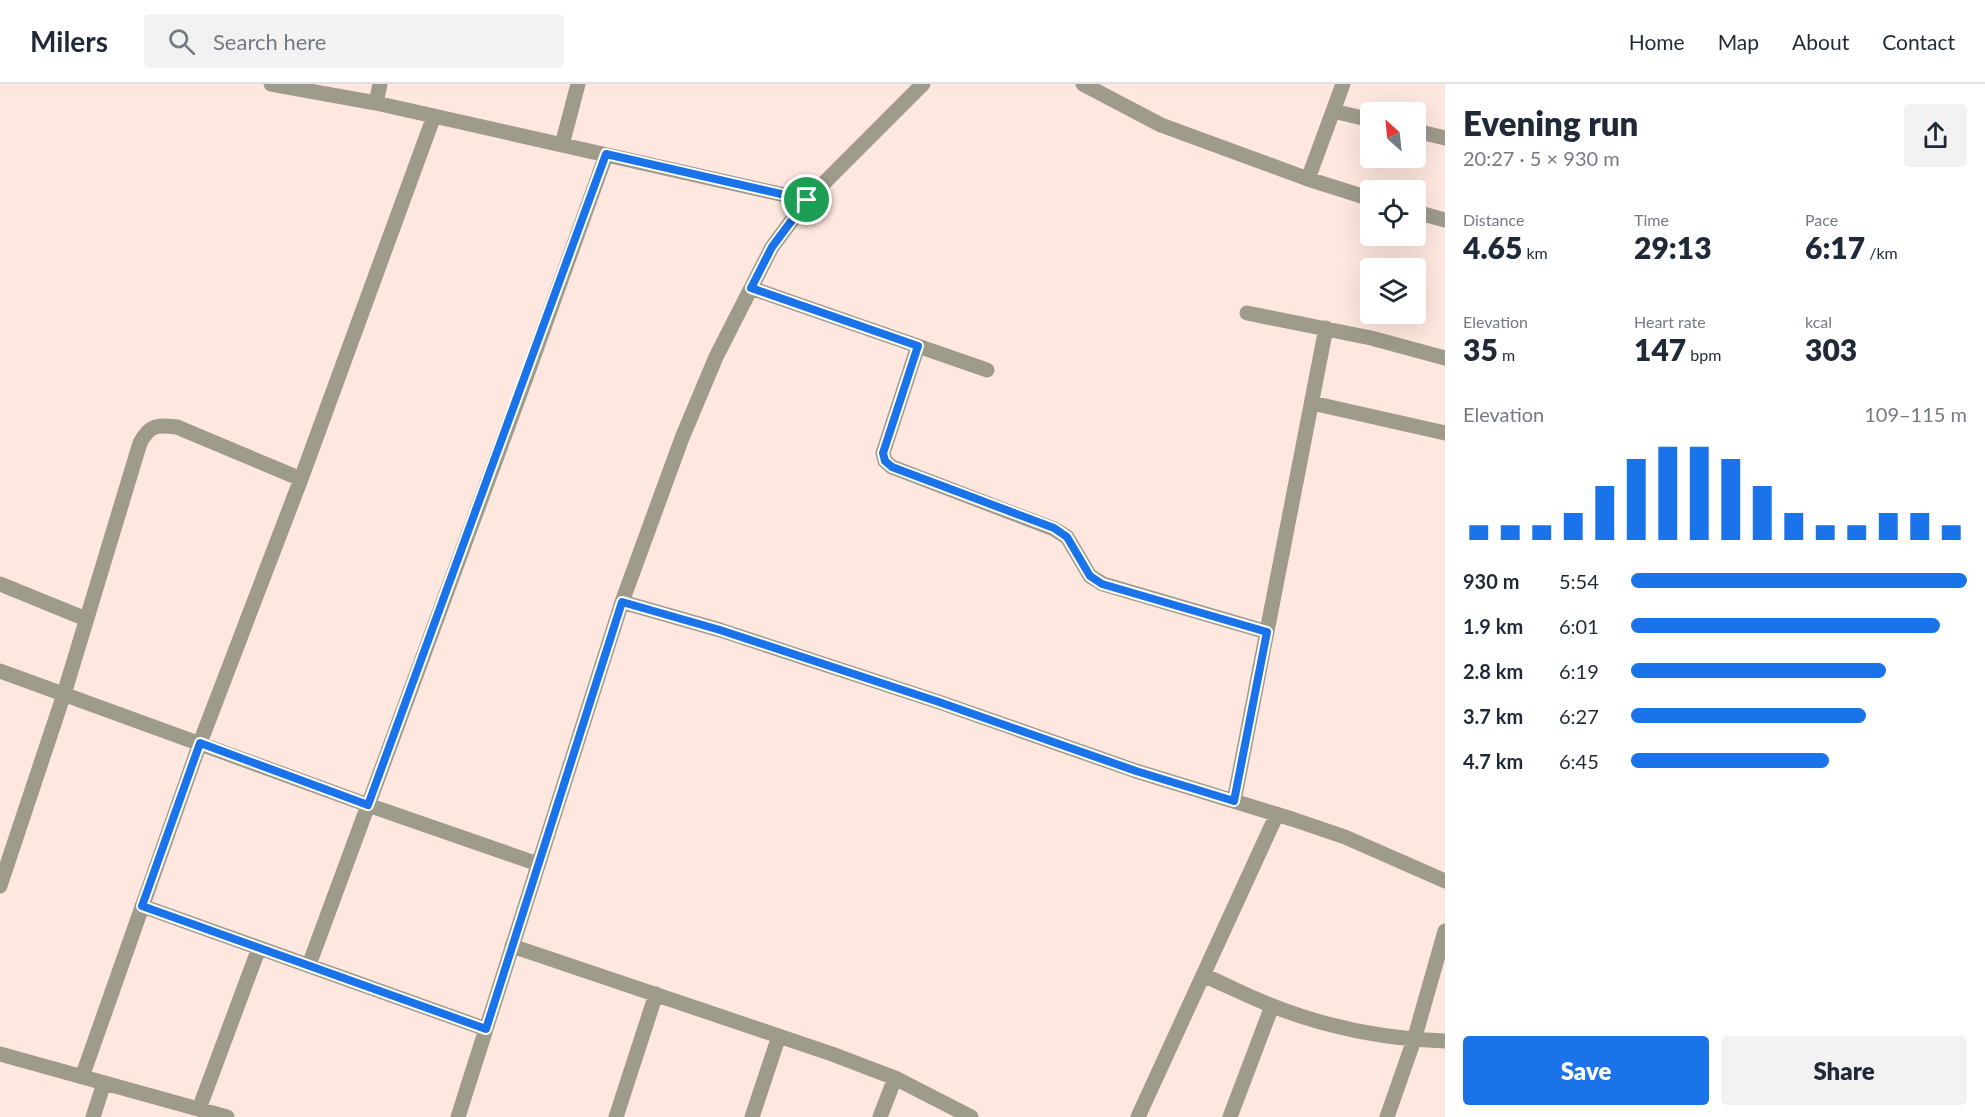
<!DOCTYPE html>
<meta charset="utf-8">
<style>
:root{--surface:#fff;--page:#f2f2f3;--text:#1f2937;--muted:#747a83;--line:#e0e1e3;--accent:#1a73e8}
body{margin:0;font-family:Lato,sans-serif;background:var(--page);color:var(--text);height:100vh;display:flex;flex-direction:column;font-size:22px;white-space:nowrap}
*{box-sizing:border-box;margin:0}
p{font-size:20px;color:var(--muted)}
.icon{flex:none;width:33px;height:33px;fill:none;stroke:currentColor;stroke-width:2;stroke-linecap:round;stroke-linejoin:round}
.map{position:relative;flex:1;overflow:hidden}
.drawer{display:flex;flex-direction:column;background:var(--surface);width:540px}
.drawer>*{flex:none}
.needle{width:39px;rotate:333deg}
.controls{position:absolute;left:1360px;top:18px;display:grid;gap:12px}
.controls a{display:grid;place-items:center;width:66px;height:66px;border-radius:6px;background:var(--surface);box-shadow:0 6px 24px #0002;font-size:30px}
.pin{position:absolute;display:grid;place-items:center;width:51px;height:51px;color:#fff;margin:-26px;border:3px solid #fff;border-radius:50%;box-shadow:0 2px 6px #0007}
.round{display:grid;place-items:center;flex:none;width:63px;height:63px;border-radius:6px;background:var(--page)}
.summary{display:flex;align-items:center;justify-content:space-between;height:102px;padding:0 18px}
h1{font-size:33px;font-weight:800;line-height:45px}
.metrics{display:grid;grid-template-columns:repeat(3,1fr);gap:9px;height:102px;padding:6px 18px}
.metrics div{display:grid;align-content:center}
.metrics b{font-size:30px;font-weight:800}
.metrics small{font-size:16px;font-weight:400}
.metrics p{font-size:16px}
.chart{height:168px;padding:12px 18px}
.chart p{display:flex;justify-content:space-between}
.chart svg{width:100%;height:108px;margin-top:6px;stroke:var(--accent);stroke-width:6}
.action{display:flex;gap:12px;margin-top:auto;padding:12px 18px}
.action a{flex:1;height:69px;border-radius:6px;background:var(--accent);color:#fff;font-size:24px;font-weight:800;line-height:69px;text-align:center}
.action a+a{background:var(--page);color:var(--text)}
ul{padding:0 18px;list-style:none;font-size:20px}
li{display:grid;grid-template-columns:96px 72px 1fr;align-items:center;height:45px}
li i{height:15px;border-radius:8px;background:var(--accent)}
header{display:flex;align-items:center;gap:36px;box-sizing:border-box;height:84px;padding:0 30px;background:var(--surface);border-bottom:2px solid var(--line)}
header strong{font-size:28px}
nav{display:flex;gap:33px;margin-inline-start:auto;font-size:21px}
.search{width:420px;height:54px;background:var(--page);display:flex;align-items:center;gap:15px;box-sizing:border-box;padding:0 21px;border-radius:6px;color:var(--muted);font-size:22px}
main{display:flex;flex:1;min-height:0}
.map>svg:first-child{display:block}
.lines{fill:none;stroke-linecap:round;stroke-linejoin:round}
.minor{stroke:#9f9b8b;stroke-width:15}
.route-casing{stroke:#fff;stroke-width:12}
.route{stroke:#1a73e8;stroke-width:8}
</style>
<header>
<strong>Milers</strong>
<div class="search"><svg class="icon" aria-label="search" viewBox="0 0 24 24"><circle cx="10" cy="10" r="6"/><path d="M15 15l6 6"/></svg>Search here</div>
<nav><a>Home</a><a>Map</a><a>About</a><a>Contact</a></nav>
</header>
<main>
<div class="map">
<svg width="1445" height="1033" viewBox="0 0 1445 1033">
<rect width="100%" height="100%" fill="#fee7df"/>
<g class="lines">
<path class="minor" d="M271,0L376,19L807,116
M1083,0L1161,41L1308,95L1371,115
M376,19L380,0
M1333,27L1371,36
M1416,47L1445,54
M562,61L578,0
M1308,95L1343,0
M1416,128L1445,136
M751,204L987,286
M1247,229L1371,254L1445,274
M918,262L883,369L885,377L892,383L1054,445L1067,453L1090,492L1103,500L1267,548
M1312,319L1445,349
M0,500L86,535
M622,518L720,546L939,618L1136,687L1292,735L1345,753L1445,797
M0,587L368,721L538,780
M1234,717L1326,244
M0,802L64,610L140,359C150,340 157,341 177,343L301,395
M142,822L486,945
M512,862L832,970L895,994L971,1033
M309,881L527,291L606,71
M1203,891C1226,901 1248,912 1270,921C1325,943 1386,955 1445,957
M0,970L227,1033
M82,993L200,659L301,395L434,32
M199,1025L259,864
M93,1033L104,999
M458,1033L622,518L682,354L716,273L772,163L807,116L923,0
M616,1033L656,910
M752,1033L779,952
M880,1033L895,994
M1138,1033L1277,730
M1230,1033L1272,922
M1387,1033L1414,956L1445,847"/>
</g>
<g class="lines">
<g class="route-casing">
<path id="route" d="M606,70L807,116L772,163L751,204L918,262L883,369L885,377L892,383L1054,444L1067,453L1090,492L1102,500L1267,548L1234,717L1136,687L939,618L720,546L622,518L486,945L142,822L200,659L368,721Z"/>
</g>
<use href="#route" class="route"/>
</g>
</svg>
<div class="controls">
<a><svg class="needle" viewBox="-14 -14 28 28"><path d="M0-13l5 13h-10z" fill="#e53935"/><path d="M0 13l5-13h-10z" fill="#747a83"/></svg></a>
<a><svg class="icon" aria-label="locate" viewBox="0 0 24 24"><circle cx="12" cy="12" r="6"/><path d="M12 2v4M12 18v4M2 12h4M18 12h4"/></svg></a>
<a><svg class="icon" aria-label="layers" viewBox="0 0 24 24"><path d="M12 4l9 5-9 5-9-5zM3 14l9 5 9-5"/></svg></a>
</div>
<div class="pin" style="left:807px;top:116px;background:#1e9e55"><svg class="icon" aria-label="arrive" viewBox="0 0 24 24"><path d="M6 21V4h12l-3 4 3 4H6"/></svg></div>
</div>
<section class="drawer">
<div class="summary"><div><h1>Evening run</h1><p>20:27 · 5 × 930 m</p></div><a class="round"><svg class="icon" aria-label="share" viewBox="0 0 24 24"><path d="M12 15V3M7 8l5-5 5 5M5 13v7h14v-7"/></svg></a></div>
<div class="metrics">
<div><p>Distance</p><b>4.65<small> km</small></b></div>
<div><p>Time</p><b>29:13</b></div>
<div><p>Pace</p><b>6:17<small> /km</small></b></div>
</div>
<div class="metrics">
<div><p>Elevation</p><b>35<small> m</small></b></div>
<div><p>Heart rate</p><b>147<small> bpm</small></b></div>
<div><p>kcal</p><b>303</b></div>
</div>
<div class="chart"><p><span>Elevation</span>109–115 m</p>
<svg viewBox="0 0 160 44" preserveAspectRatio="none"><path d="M5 44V38M15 44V38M25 44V38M35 44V33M45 44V22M55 44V11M65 44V6M75 44V6M85 44V11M95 44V22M105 44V33M115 44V38M125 44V38M135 44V33M145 44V33M155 44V38"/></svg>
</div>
<ul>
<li><b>930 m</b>5:54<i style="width:100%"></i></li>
<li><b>1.9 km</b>6:01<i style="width:92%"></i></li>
<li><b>2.8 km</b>6:19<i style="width:76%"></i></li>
<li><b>3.7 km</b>6:27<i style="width:70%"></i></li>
<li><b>4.7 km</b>6:45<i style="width:59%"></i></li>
</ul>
<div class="action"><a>Save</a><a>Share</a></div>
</section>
</main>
